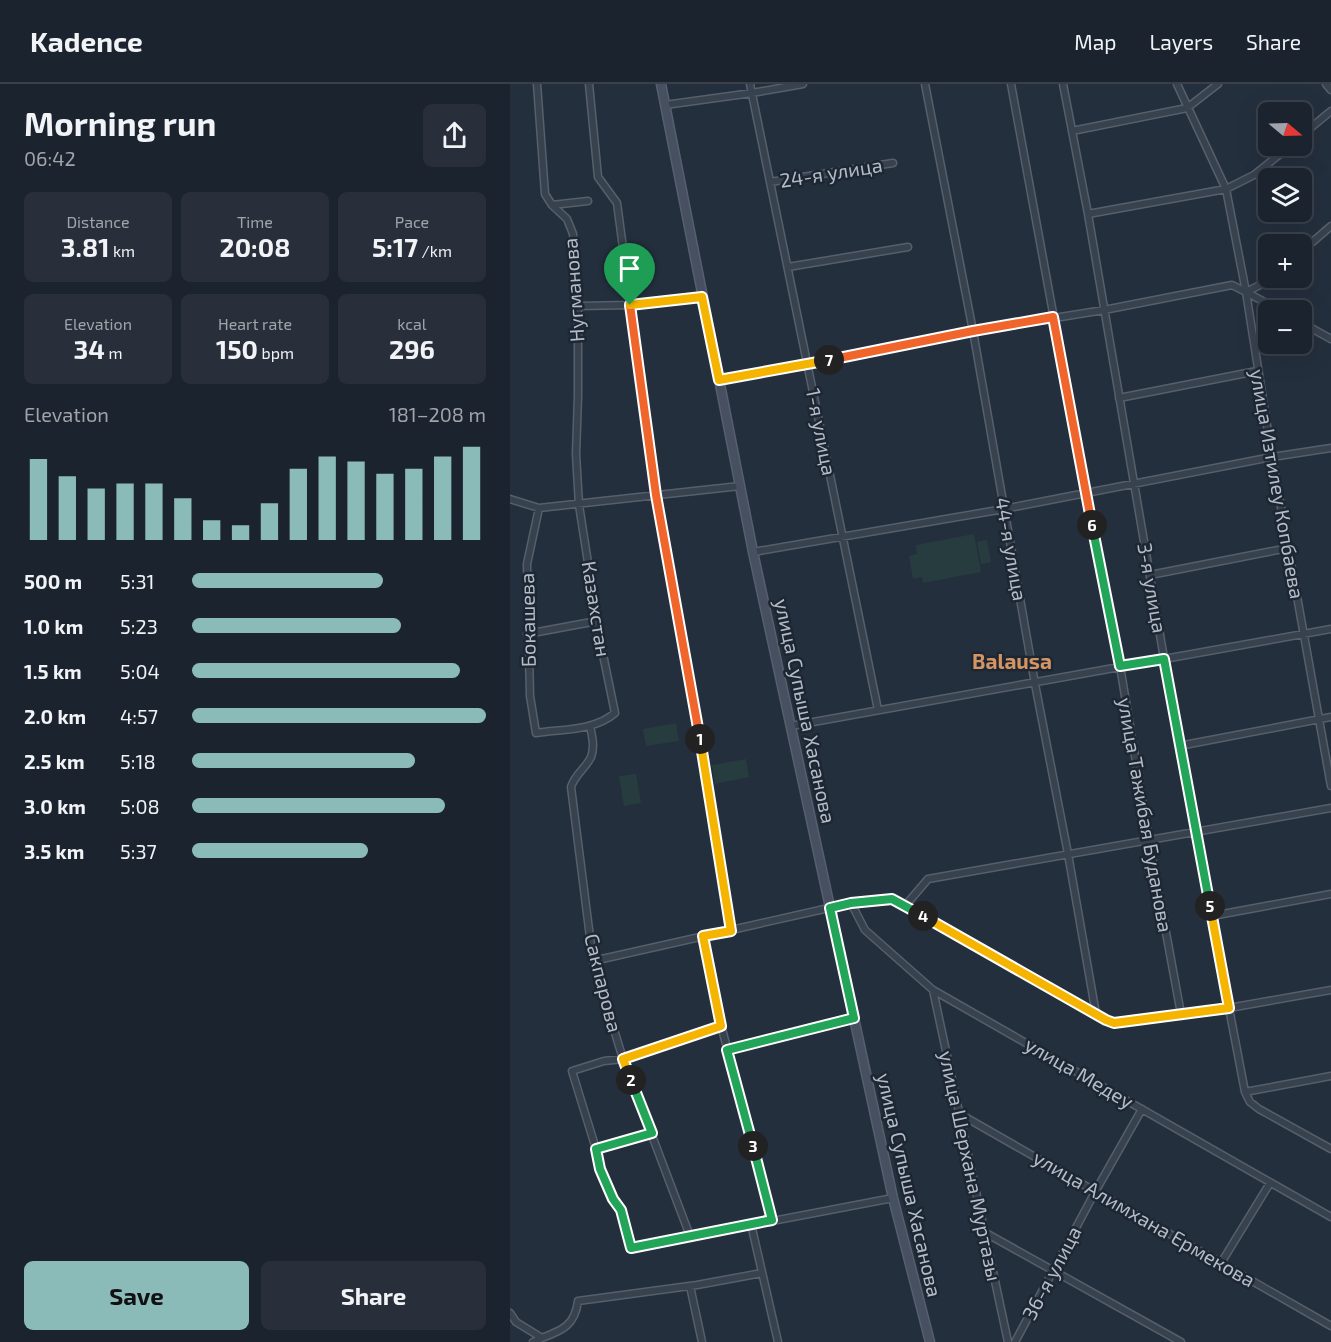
<!DOCTYPE html>
<meta charset="utf-8">
<style>
:root{--surface:#1b232e;--page:#282f3a;--text:#f1f3f6;--muted:#a0a4aa;--line:#39404a;--accent:#8bbbb9}
body{margin:0;font-family:"Exo 2",sans-serif;background:var(--page);color:var(--text);height:100vh;display:flex;flex-direction:column;font-size:22px;white-space:nowrap}
*{box-sizing:border-box;margin:0}
p{font-size:20px;color:var(--muted)}
.icon{flex:none;width:33px;height:33px;fill:none;stroke:currentColor;stroke-width:2;stroke-linecap:round;stroke-linejoin:round}
.map{position:relative;flex:1;overflow:hidden}
.side{display:flex;flex-direction:column;background:var(--surface);width:510px}
.side>*{flex:none}
.needle{width:39px;rotate:109deg}
.fabs{position:absolute;left:748px;top:18px;display:grid;gap:12px}
.fabs a{display:grid;place-items:center;width:54px;height:54px;border-radius:9px;background:var(--surface);box-shadow:0 6px 24px #0002,0 0 0 2px var(--line);font-size:30px}
.pin{position:absolute;display:grid;place-items:center;width:51px;height:51px;color:#fff;margin:-62px -26px;border-radius:50% 50% 50% 0;rotate:-45deg;box-shadow:0 0 6px #0007}
.pin .icon{rotate:45deg}
.km{position:absolute;width:30px;height:30px;margin:-15px;border-radius:50%;background:#222;color:#fff;font-size:16px;line-height:30px;text-align:center}
.round{display:grid;place-items:center;flex:none;width:63px;height:63px;border-radius:9px;background:var(--page)}
.summary{display:flex;align-items:center;justify-content:space-between;height:102px;padding:0 24px}
h1{font-size:33px;font-weight:700;line-height:45px}
.metrics{display:grid;grid-template-columns:repeat(3,1fr);gap:9px;height:102px;padding:6px 24px}
.metrics div{display:grid;align-content:center;border-radius:9px;background:var(--page);text-align:center}
.metrics b{font-size:26px;font-weight:700}
.metrics small{font-size:16px;font-weight:400}
.metrics p{font-size:16px}
.chart{height:168px;padding:12px 24px}
.chart p{display:flex;justify-content:space-between}
.chart svg{width:100%;height:108px;margin-top:6px;stroke:var(--accent);stroke-width:6}
.primary-button{display:flex;gap:12px;margin-top:auto;padding:12px 24px}
.primary-button a{flex:1;height:69px;border-radius:9px;background:var(--accent);color:#111;font-size:24px;font-weight:700;line-height:69px;text-align:center}
.primary-button a+a{background:var(--page);color:var(--text)}
ul{padding:0 24px;list-style:none;font-size:20px}
li{display:grid;grid-template-columns:96px 72px 1fr;align-items:center;height:45px}
li i{height:15px;border-radius:8px;background:var(--accent)}
header{display:flex;align-items:center;gap:36px;box-sizing:border-box;height:84px;padding:0 30px;background:var(--surface);border-bottom:2px solid var(--line)}
header strong{font-size:28px}
nav{display:flex;gap:33px;margin-inline-start:auto;font-size:21px}
main{display:flex;flex:1;min-height:0}
.map>svg:first-child{display:block}
.green{fill:#263c3f}
.lines{fill:none;stroke-linecap:round;stroke-linejoin:round}
.street-casing{stroke:#565f6c;stroke-width:9}
.secondary-casing{stroke:#565f6c;stroke-width:11}
.street{stroke:#38414e;stroke-width:6}
.secondary{stroke:#465061;stroke-width:8}
.split-1-casing{stroke:#fff;stroke-width:12}
.split-2-casing{stroke:#fff;stroke-width:12}
.split-3-casing{stroke:#fff;stroke-width:12}
.split-4-casing{stroke:#fff;stroke-width:12}
.split-5-casing{stroke:#fff;stroke-width:12}
.split-6-casing{stroke:#fff;stroke-width:12}
.split-7-casing{stroke:#fff;stroke-width:12}
.split-8-casing{stroke:#fff;stroke-width:12}
.split-1{stroke:#f0652b;stroke-width:8}
.split-2{stroke:#f5b400;stroke-width:8}
.split-3{stroke:#22a559;stroke-width:8}
.split-4{stroke:#22a559;stroke-width:8}
.split-5{stroke:#f5b400;stroke-width:8}
.split-6{stroke:#22a559;stroke-width:8}
.split-7{stroke:#f0652b;stroke-width:8}
.split-8{stroke:#f5b400;stroke-width:8}
.labels{text-anchor:middle;stroke-width:5;stroke-linejoin:round;paint-order:stroke}
.street-label{font-size:20px;fill:#b4bcc9;stroke:#1d2633}
.neighbourhood-label{font-size:21px;font-weight:bold;fill:#d59563;stroke:#1d2633}
</style>
<header>
<strong>Kadence</strong>
<nav><a>Map</a><a>Layers</a><a>Share</a></nav>
</header>
<main>
<section class="side">
<div class="summary"><div><h1>Morning run</h1><p>06:42</p></div><a class="round"><svg class="icon" aria-label="share" viewBox="0 0 24 24"><path d="M12 15V3M7 8l5-5 5 5M5 13v7h14v-7"/></svg></a></div>
<div class="metrics">
<div><p>Distance</p><b>3.81<small> km</small></b></div>
<div><p>Time</p><b>20:08</b></div>
<div><p>Pace</p><b>5:17<small> /km</small></b></div>
</div>
<div class="metrics">
<div><p>Elevation</p><b>34<small> m</small></b></div>
<div><p>Heart rate</p><b>150<small> bpm</small></b></div>
<div><p>kcal</p><b>296</b></div>
</div>
<div class="chart"><p><span>Elevation</span>181–208 m</p>
<svg viewBox="0 0 160 44" preserveAspectRatio="none"><path d="M5 44V11M15 44V18M25 44V23M35 44V21M45 44V21M55 44V27M65 44V36M75 44V38M85 44V29M95 44V15M105 44V10M115 44V12M125 44V17M135 44V15M145 44V10M155 44V6"/></svg>
</div>
<ul>
<li><b>500 m</b>5:31<i style="width:65%"></i></li>
<li><b>1.0 km</b>5:23<i style="width:71%"></i></li>
<li><b>1.5 km</b>5:04<i style="width:91%"></i></li>
<li><b>2.0 km</b>4:57<i style="width:100%"></i></li>
<li><b>2.5 km</b>5:18<i style="width:76%"></i></li>
<li><b>3.0 km</b>5:08<i style="width:86%"></i></li>
<li><b>3.5 km</b>5:37<i style="width:60%"></i></li>
</ul>
<div class="primary-button"><a>Save</a><a>Share</a></div>
</section>
<div class="map">
<svg width="821" height="1258" viewBox="0 0 821 1258">
<rect width="100%" height="100%" fill="#242f3e"/>
<path class="green" d="M464,450L471,488L413,499L412,493L403,495L399,472L407,470L406,461Z
M477,456L481,478L471,480L467,458Z
M166,639L169,657L136,662L133,645Z
M236,675L239,693L205,700L202,681Z
M126,690L131,719L114,722L109,692Z"/>
<g class="lines">
<g class="street-casing">
<path id="street" d="M27,0L35,110L42,121L57,135L63,150L68,226V312L66,370L69,421L90,556L105,629C84,647 52,645 26,649L20,612L17,480L29,424
M79,0L88,93L107,119L146,411L199,706L221,847
M240,0L368,626
M415,0L463,247L525,600L558,770L586,930
M501,0L576,409L610,582L639,756L671,930
M553,0L578,130L669,662L735,1008L740,1018L749,1025L821,1065
M667,0L716,105L736,208L762,373L821,702
M816,0L821,6
M155,21L242,9L293,0
M562,47L677,24L708,0
M792,51L821,27
M260,98L383,79
M42,121L78,117
M578,130L716,105L744,91L780,62
M792,167L821,142
M278,183L398,163
M736,208L769,226
M68,222L120,221L192,213
M792,239L821,255
M209,296L297,281L463,247L594,226L722,201L736,208L750,201L760,194
M609,314L747,287
M0,415L29,424L230,402
M243,468L494,425L762,373L821,364
M640,491L778,464
M17,550L87,537
M80,642C82,652 85,663 81,673C76,684 65,690 61,703L83,877L113,975L180,1152
M281,642L821,545
M669,662L821,633
M341,819L355,846L423,906L821,1133
M395,822L596,936L605,939L719,924L821,906
M702,832L821,810
M193,852L211,941L262,1136
M83,877L341,819L382,815L395,822L418,795L821,724
M423,906L498,1258
M211,941L113,975L94,977L62,987L86,1065L90,1085L103,1115L111,1126L121,1164L383,1114
M217,966L344,934
M735,1008L821,992
M448,1029L821,1242
M86,1065L142,1049
M241,1140L268,1258
M474,1148L671,1258
M711,1179L760,1099
M180,1202L192,1258
M0,1229L6,1238L32,1254L23,1258
M32,1254C53,1246 65,1241 68,1217L187,1201L252,1189
M505,1258L585,1108L632,1025"/>
</g>
<g class="secondary-casing">
<path id="secondary" d="M151,0L243,468L383,1114L420,1258"/>
</g>
<use href="#street" class="street"/>
<use href="#secondary" class="secondary"/>
</g>
<g class="lines">
<g class="split-1-casing">
<path id="split-1" d="M120,221L146,411L190,655"/>
</g>
<g class="split-2-casing">
<path id="split-2" d="M121,996L113,975L211,942L193,852L221,847L190,655"/>
</g>
<g class="split-3-casing">
<path id="split-3" d="M121,996L142,1049L86,1065L90,1085L103,1115L111,1126L121,1164L262,1136L243,1062"/>
</g>
<g class="split-4-casing">
<path id="split-4" d="M243,1062L217,966L344,934L320,824L341,819L382,815L413,832"/>
</g>
<g class="split-5-casing">
<path id="split-5" d="M413,832L596,936L604,939L719,924L700,822"/>
</g>
<g class="split-6-casing">
<path id="split-6" d="M582,441L610,582L654,575L700,822"/>
</g>
<g class="split-7-casing">
<path id="split-7" d="M319,276L463,247L543,233L582,441"/>
</g>
<g class="split-8-casing">
<path id="split-8" d="M120,221L192,213L209,296L319,276"/>
</g>
<use href="#split-1" class="split-1"/>
<use href="#split-2" class="split-2"/>
<use href="#split-3" class="split-3"/>
<use href="#split-4" class="split-4"/>
<use href="#split-5" class="split-5"/>
<use href="#split-6" class="split-6"/>
<use href="#split-7" class="split-7"/>
<use href="#split-8" class="split-8"/>
</g>
<g class="labels">
<g class="street-label">
<text transform="translate(321 89) rotate(-9)" y="7">24-я улица</text>
<text transform="translate(64 206) rotate(-94)" y="7">Нугманова</text>
<text transform="translate(311 348) rotate(79)" y="7">1-я улица</text>
<text transform="translate(767 400) rotate(80)" y="7">улица Изтилеу Копбаева</text>
<text transform="translate(501 465) rotate(80)" y="7">44-я улица</text>
<text transform="translate(642 504) rotate(80)" y="7">3-я улица</text>
<text transform="translate(86 525) rotate(81)" y="7">Казахстан</text>
<text transform="translate(18 536) rotate(-91)" y="7">Бокашева</text>
<text transform="translate(295 627) rotate(78)" y="7">улица Супыша Хасанова</text>
<text transform="translate(635 731) rotate(80)" y="7">улица Тажибая Буданова</text>
<text transform="translate(93 899) rotate(76)" y="7">Сакпарова</text>
<text transform="translate(569 989) rotate(30)" y="7">улица Медеу</text>
<text transform="translate(460 1082) rotate(78)" y="7">улица Шерхана Муртазы</text>
<text transform="translate(399 1101) rotate(77)" y="7">улица Супыша Хасанова</text>
<text transform="translate(634 1135) rotate(30)" y="7">улица Алимхана Ермекова</text>
<text transform="translate(542 1189) rotate(-62)" y="7">36-я улица</text>
</g>
<g class="neighbourhood-label">
<text x="502" y="585">Balausa</text>
</g>
</g>
</svg>
<div class="fabs">
<a><svg class="needle" viewBox="-14 -14 28 28"><path d="M0-13l5 13h-10z" fill="#e53935"/><path d="M0 13l5-13h-10z" fill="#a0a4aa"/></svg></a>
<a><svg class="icon" aria-label="layers" viewBox="0 0 24 24"><path d="M12 4l9 5-9 5-9-5zM3 14l9 5 9-5"/></svg></a>
<a>+</a>
<a>−</a>
</div>
<div class="pin" style="left:120px;top:221px;background:#1e9e55"><svg class="icon" aria-label="arrive" viewBox="0 0 24 24"><path d="M6 21V4h12l-3 4 3 4H6"/></svg></div>
<b class="km" style="left:190px;top:655px">1</b>
<b class="km" style="left:121px;top:996px">2</b>
<b class="km" style="left:243px;top:1062px">3</b>
<b class="km" style="left:413px;top:832px">4</b>
<b class="km" style="left:700px;top:822px">5</b>
<b class="km" style="left:582px;top:441px">6</b>
<b class="km" style="left:319px;top:276px">7</b>
</div>
</main>
